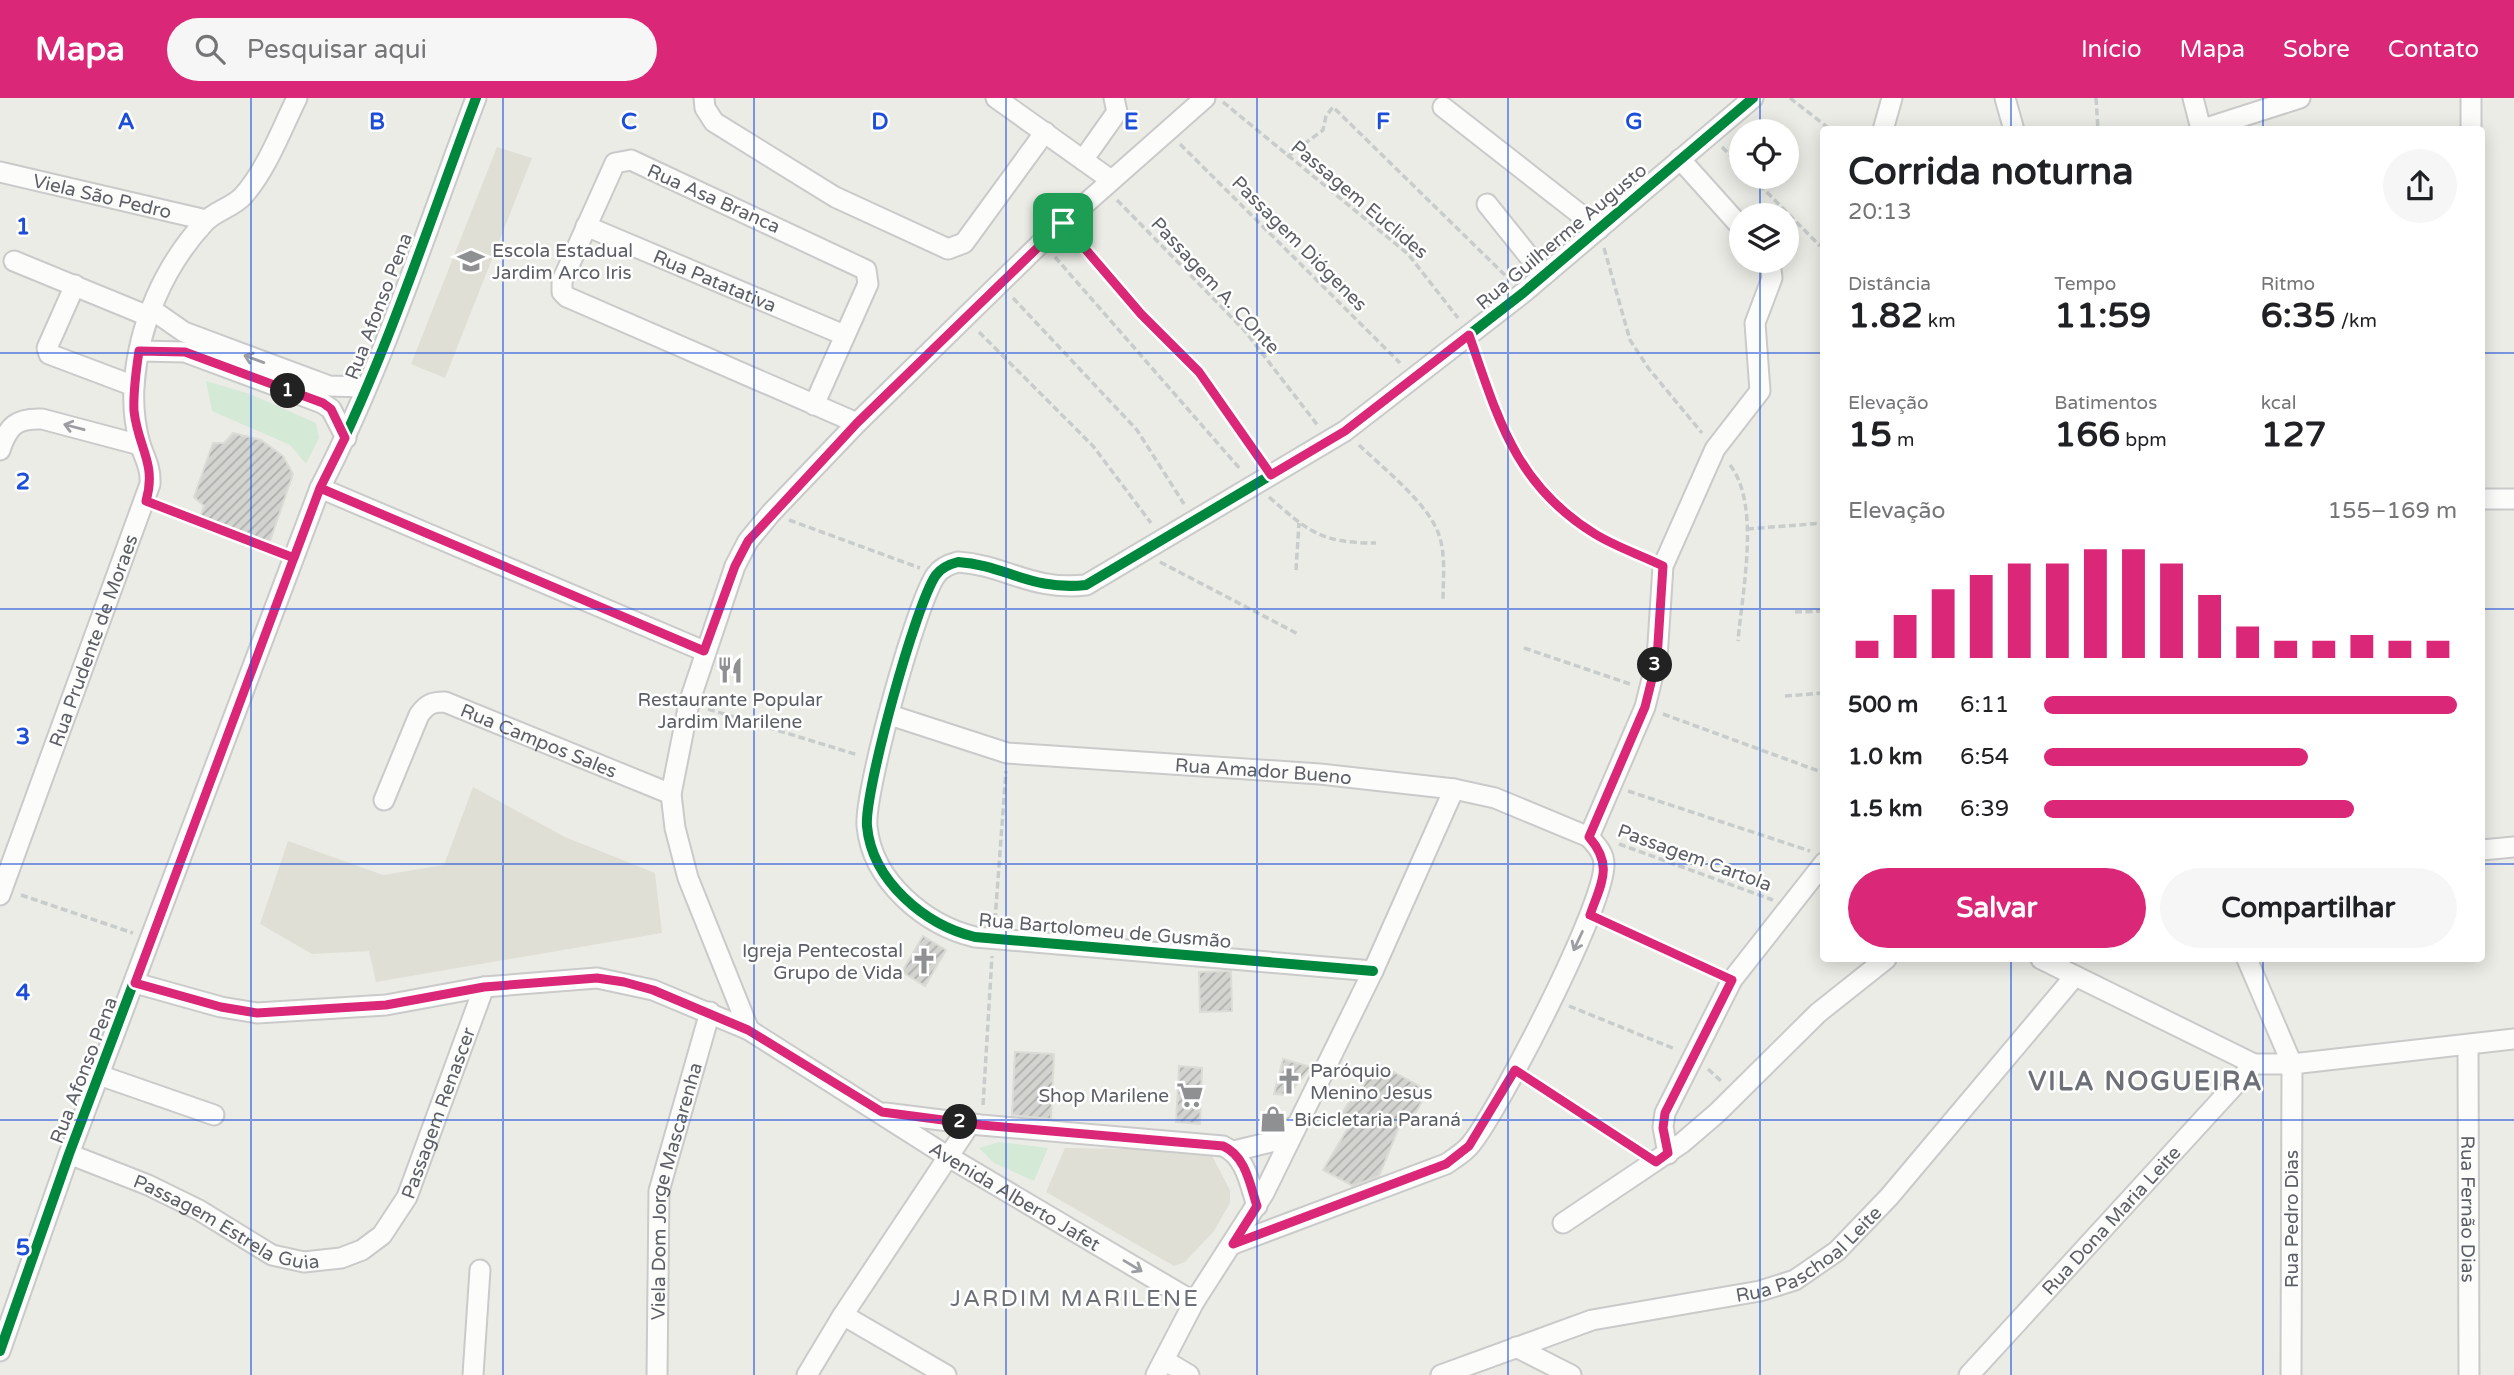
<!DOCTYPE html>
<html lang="pt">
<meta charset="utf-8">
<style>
:root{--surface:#fff;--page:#f6f6f6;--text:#202124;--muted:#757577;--accent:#db2777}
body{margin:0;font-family:"Varela Round",sans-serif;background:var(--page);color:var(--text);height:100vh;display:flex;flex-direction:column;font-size:26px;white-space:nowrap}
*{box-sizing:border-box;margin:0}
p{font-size:23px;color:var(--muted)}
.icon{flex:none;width:38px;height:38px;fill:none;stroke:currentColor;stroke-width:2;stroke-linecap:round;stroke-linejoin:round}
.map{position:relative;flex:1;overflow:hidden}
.side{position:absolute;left:1820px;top:28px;width:665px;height:836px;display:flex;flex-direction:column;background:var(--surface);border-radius:7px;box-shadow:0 4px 18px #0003}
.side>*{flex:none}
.buttons{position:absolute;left:1729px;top:21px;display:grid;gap:14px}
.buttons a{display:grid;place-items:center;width:70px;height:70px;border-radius:50%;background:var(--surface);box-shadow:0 4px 18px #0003;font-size:35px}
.pin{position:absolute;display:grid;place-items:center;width:60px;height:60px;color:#fff;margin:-30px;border-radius:14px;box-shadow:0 4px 10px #0006}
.km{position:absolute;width:35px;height:35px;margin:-18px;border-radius:50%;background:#222;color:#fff;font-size:19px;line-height:35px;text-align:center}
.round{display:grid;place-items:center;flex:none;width:74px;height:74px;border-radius:37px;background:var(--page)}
.overview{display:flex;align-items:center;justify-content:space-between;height:119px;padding:0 28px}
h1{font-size:38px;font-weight:700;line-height:52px}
.stats{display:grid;grid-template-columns:repeat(3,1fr);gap:10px;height:119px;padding:7px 28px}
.stats div{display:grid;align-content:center}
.stats b{font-size:35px;font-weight:700}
.stats small{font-size:19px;font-weight:400}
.stats p{font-size:19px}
.chart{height:196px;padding:14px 28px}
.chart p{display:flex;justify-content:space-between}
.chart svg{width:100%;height:126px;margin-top:7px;stroke:var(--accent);stroke-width:6}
.action{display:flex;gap:14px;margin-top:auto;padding:14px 28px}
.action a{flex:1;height:80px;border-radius:42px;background:var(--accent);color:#fff;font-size:28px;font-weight:700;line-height:80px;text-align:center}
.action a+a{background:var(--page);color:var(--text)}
ul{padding:0 28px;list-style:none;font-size:23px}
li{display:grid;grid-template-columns:112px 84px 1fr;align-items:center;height:52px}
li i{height:18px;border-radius:9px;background:var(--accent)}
header{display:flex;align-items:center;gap:42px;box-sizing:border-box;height:98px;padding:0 35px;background:var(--accent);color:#fff}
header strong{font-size:33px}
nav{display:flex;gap:38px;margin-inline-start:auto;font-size:24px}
.search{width:490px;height:63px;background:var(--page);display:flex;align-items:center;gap:18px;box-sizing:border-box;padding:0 24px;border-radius:38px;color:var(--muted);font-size:26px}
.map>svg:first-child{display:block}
.education{fill:#e0dfd6}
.park{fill:#d4e9d6}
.building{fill:url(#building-hatch);stroke:#dcdcd6;stroke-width:2}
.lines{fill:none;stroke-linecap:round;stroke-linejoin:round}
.minor-casing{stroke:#c9cac9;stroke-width:23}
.path{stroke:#c8cdcb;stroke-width:3.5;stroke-dasharray:7 3.5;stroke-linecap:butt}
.minor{stroke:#fcfcfb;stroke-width:19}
.cycleway-casing{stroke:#fff;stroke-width:15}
.cycleway{stroke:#00873e;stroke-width:10}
.oneway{stroke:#9c9ea1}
.route-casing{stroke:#fff;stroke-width:14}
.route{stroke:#db2777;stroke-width:9}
.grid{fill:none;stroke:#1d4ed8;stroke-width:2;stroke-opacity:0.55}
.labels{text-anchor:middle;stroke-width:5;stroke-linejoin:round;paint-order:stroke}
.street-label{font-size:19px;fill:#5c5f65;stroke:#fff}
.poi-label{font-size:19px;fill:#5c5f65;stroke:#fff;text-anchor:start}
.quarter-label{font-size:23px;letter-spacing:2px;fill:#6d7077;stroke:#fff}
.district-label{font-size:26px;font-weight:bold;letter-spacing:2px;fill:#6d7077;stroke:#fff}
.grid-label{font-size:23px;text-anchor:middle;font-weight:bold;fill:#1d4ed8;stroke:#fff;stroke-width:5;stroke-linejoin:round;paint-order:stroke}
</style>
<header>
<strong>Mapa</strong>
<div class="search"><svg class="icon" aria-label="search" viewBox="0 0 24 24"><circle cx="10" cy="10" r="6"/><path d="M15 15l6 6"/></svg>Pesquisar aqui</div>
<nav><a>Início</a><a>Mapa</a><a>Sobre</a><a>Contato</a></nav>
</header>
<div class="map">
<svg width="2514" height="1277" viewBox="0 0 2514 1277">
<defs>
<pattern id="building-hatch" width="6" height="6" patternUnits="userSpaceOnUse" patternTransform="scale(1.75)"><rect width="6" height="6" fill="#d3d3d0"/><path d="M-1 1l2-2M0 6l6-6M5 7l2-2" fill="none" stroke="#aeaeac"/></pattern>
</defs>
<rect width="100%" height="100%" fill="#ecece7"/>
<path class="education" d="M497,49L532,60L445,280L411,266Z
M473,689L565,739L655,775L662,835L376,884L369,853L312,856L260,826L288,743L383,777L444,767Z
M1065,1050L1192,1052L1211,1056L1230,1092V1105L1214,1133L1185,1164L1174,1168L1046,1094Z"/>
<path class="park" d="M206,283L250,296L316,325L319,340L306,366L290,347L212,313Z
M999,1044L1048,1050L1034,1083L994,1065L979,1050Z"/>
<path class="building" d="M233,335L261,342L283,358L293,376L269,446L199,422L204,408L194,399L213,345H224Z
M923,838L946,852L925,888L902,874Z
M1231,873L1232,913L1200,914L1199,874Z
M1015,954L1054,956L1051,1021L1012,1017Z
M1283,961L1311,969L1288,997L1274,996Z
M1376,964L1428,993L1412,1021L1404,1017L1379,1078L1353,1088L1323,1072L1348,1030L1337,1023L1352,999L1356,1001Z
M1179,968L1202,970L1200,1026L1176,1024Z"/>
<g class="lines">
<g class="minor-casing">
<g id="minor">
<path d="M704,0L705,10L714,24L835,99L948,151L964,145L1045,34"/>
<path d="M996,0L1111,82"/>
<path d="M2005,0L2014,32"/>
<path d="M2193,0L2201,31"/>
<path d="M1443,9L1599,131"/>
<path d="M1883,32L1892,0"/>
<path d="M2200,32L2300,0"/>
<path d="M2471,32V0"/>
<path d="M1680,61L1741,129"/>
<path d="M1083,62L1117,14L1114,0"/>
<path id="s1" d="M0,74L206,122"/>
<path d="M1487,106L1544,177"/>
<path id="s2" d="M586,128L844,237"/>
<path d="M14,163L148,218"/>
<path d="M75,187L47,250L49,256L134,288"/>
<path d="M151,211L184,234L329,288L366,289"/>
<path d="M140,253L185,254L322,305L331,311L346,340"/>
<path d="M814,307L868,186L866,172L631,62L615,65L562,183V194L567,199L857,325"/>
<path d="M0,352C8,328 16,320 42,321L140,347"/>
<path d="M320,390L704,553"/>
<path d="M2482,401H2514"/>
<path id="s3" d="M890,617L1007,655L1320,676L1454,691L1495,700L1589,739C1596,747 1604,755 1604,766C1605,807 1500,1010 1471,1046C1465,1054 1455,1060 1446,1066L1233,1146"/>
<path id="s4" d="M384,702L419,617C427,606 432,604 445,604L671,696"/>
<path d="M1589,739L1645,609L1657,561L1663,468L1715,351L1760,293L1755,225L1772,180L1770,163"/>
<path d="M2482,752L2514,749"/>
<path id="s5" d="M0,797L150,386C151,370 145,361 140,346C135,328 133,306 134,288C138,228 164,168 204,125C214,113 232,110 243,98C267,71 281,32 297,0"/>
<path d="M2041,861L2254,966H2292L2514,941"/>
<path d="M2247,861L2292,966L2291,1277"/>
<path d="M1373,873L975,839C925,827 872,783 867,728C864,694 916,505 936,477C941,470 950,466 958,464C1005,467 1031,493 1086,487L1345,333L1523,195L1753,0"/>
<path id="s6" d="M135,885L221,909L257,915L386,907L484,889L597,880L653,892L749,932L947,1058L1194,1204"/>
<path d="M749,932L688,780L675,730L671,696L689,605L735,468L748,443L771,415L857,325L1042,144L1205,0"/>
<path id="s7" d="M2468,947L2469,1277"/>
<path d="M99,977L214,1017"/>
<path d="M885,1015L981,1027L1223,1048C1246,1058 1250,1087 1257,1108"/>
<path d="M1234,1053L1271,1044L1297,1027"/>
<path id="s8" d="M69,1056L148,1087L199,1112L272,1157L304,1164L341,1160L362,1152L382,1137L407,1099L484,889"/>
<path d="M1668,1056L1663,1029L1665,1015L1732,882L1824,765"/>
<path d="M1563,1125L1682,1045L1717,1015L1818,915L1886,861"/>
<path d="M843,1217L946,1277"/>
<path d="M1516,1249L1571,1277"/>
<path d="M0,1253L69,1056L320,390C384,266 427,130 476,0"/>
<path d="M1164,1262L1189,1277"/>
<path d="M473,1277L480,1172"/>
<path id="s9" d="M657,1277L659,1093L710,914"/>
<path d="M807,1277L843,1217L970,1026"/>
<path d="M1156,1277L1194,1204L1264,1095L1373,873L1454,691"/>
<path id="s10" d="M1441,1277L1592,1222L1760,1193L1795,1182L1837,1153L1889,1099L2075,878"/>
<path id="s11" d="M1969,1277L2254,966"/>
</g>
</g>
<path class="path" d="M1790,0L1831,32
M2096,0L2098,32
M1223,4L1408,156L1458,220
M1180,46L1400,265
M1722,49L1741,68
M1287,59L1323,32L1326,18L1333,9L1509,181
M1752,79L1820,148
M1117,102L1244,232L1319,329
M1076,139L1141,216L1199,274L1260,362
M1604,150L1630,242L1649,271L1702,335
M1055,159L1241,372
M1013,200L1137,332L1184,406
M979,234L1093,348L1151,425
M1476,255C1487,288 1498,324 1513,355C1539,408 1595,437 1645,460
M1359,347C1384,371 1428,405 1439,437C1446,457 1443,481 1443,502
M1730,367C1761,407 1742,494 1738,543
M1269,399C1309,434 1321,445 1376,445
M161,409L278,454
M789,422L920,470
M1747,431L1824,425
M1160,464L1298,536
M1296,472L1299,425
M1795,514L1824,513
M1524,550L1630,586
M1785,598L1824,595
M708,611L858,657
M1663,616L1824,675
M1628,693L1810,753
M1619,746L1773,802
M21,797L133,835
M995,822L1006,673
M1608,825L1715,874
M1569,908L1675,951
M1708,971L1721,983
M1532,982L1636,1051
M983,1007L992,858"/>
<use href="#minor" class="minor"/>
<g class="cycleway-casing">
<path id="cycleway" d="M1373,873L975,839C925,827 872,783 867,728C864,694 916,505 936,477C941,470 950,466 958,464C1005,467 1031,493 1086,487L1345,333L1523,195L1753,0
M0,1253L69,1056L320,390C384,266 427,130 476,0"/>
</g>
<use href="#cycleway" class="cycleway"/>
</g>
<defs><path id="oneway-shaft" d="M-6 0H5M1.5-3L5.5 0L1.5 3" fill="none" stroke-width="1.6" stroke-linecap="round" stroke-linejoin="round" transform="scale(1.75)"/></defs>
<g class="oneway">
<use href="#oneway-shaft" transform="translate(254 261) rotate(-160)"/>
<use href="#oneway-shaft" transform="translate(74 329) rotate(-165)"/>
<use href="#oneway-shaft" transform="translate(1578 843) rotate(115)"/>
<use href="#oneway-shaft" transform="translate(1133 1168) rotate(31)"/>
</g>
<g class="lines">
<g class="route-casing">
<path id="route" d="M1063,125L857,325L748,443L735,468L704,553L320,390L294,460L146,403C157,365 138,350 134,313C133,293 136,273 139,253L185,254L323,305L331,311L345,340L320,390L135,885L221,909L257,915L386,907L484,889L597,880L624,884L653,892L748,932L882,1014L981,1027L1223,1048C1246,1058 1250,1087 1257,1108L1233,1146L1446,1066L1469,1048L1515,972L1656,1064L1668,1055L1663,1030L1665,1015L1732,882L1590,817C1601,785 1614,768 1589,739L1645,609L1657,561L1663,468C1641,457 1616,449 1595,436C1515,387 1498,320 1469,237L1345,333L1271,377L1199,274L1141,216L1063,125"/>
</g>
<use href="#route" class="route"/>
</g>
<path class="grid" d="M251,0V1277M503,0V1277M754,0V1277M1006,0V1277M1257,0V1277M1508,0V1277M1760,0V33M2011,0V32M2263,0V32M1760,79V117M1760,163V1277M0,255H1824M2482,255H2514M0,511H1824M2482,511H2514M0,766H1824M2482,766H2514M2011,861V1277M2263,861V1277M0,1022H2514"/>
<defs>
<g id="school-bare" transform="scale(2.1)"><path d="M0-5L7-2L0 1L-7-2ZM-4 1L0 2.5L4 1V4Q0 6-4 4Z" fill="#8e9092" stroke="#fff" stroke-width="2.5" paint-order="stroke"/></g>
<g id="restaurant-bare" transform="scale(2.1)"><path d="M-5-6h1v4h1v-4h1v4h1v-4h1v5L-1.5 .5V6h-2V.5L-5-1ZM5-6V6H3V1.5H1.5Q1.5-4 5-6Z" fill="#8e9092" stroke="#fff" stroke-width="2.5" paint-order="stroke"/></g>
<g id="church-bare" transform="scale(2.1)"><path d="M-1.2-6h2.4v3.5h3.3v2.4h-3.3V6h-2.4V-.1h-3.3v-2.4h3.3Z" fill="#8e9092" stroke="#fff" stroke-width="2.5" paint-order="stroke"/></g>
<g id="supermarket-bare" transform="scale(2.1)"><path d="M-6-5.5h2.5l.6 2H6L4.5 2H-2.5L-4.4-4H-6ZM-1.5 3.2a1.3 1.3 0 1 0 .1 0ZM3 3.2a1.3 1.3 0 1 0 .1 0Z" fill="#8e9092" stroke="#fff" stroke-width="2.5" paint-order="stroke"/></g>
<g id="shop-bare" transform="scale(2.1)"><path d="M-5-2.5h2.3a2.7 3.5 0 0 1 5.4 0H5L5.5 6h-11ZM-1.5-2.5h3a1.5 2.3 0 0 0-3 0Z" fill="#8e9092" stroke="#fff" stroke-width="2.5" paint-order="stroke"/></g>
</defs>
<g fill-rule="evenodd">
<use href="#school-bare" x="471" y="163"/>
<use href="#restaurant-bare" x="730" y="572"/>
<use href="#church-bare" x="924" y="863"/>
<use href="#church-bare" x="1289" y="983"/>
<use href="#supermarket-bare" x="1190" y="997"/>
<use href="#shop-bare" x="1273" y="1021"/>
</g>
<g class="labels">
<g class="street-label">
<text dy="7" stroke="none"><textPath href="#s1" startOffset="105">Viela São Pedro</textPath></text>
<text transform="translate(714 100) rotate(24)" y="7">Rua Asa Branca</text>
<text transform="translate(1360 101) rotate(40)" y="7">Passagem Euclides</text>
<text transform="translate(1561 138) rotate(-40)" y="7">Rua Guilherme Augusto</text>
<text transform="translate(1300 145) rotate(45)" y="7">Passagem Diógenes</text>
<text dy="7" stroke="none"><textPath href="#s2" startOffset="140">Rua Patatativa</textPath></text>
<text transform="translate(1216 187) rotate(47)" y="7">Passagem A. COnte</text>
<text transform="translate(378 208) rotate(-69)" y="7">Rua Afonso Pena</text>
<text dy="7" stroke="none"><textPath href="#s5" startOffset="271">Rua Prudente de Moraes</textPath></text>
<text dy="7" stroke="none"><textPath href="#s4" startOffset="224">Rua Campos Sales</textPath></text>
<text dy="7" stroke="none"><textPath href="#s3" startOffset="380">Rua Amador Bueno</textPath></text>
<text transform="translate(1695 759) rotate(20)" y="7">Passagem Cartola</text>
<text transform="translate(1105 832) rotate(5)" y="7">Rua Bartolomeu de Gusmão</text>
<text transform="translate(83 972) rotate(-69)" y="7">Rua Afonso Pena</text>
<text dy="7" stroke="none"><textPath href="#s8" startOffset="480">Passagem Renascer</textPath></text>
<text dy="7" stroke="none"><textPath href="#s9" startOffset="186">Viela Dom Jorge Mascarenha</textPath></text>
<text dy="7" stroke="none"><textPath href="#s6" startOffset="943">Avenida Alberto Jafet</textPath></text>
<text dy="7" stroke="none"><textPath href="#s7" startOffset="164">Rua Fernão Dias</textPath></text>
<text dy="7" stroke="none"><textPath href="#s8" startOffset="173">Passagem Estrela Guia</textPath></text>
<text transform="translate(2291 1121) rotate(-90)" y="7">Rua Pedro Dias</text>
<text dy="7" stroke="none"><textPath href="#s11" startOffset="210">Rua Dona Maria Leite</textPath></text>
<text dy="7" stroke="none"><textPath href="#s10" startOffset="392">Rua Paschoal Leite</textPath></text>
</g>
<g class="poi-label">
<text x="492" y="159">Escola Estadual<tspan x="492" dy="22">Jardim Arco Iris</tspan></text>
<text x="730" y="608" text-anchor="middle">Restaurante Popular<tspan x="730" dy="22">Jardim Marilene</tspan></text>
<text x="903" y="859" text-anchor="end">Igreja Pentecostal<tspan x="903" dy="22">Grupo de Vida</tspan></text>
<text x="1310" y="979">Paróquio<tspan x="1310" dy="22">Menino Jesus</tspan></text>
<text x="1169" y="1004" text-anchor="end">Shop Marilene</text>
<text x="1294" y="1028">Bicicletaria Paraná</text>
</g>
<g class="quarter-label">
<text x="1075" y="1208">JARDIM MARILENE</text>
</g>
<g class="district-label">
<text x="2146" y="992">VILA NOGUEIRA</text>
</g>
</g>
<g class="grid-label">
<text x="126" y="31">A</text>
<text x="377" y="31">B</text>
<text x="629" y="31">C</text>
<text x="880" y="31">D</text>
<text x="1131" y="31">E</text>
<text x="1383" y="31">F</text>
<text x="1634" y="31">G</text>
<text x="23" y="136">1</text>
<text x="23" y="391">2</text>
<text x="23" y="646">3</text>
<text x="23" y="902">4</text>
<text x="23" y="1157">5</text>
</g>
</svg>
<div class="buttons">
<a><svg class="icon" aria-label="locate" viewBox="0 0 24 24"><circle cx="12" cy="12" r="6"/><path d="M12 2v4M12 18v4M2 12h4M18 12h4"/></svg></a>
<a><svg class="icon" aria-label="layers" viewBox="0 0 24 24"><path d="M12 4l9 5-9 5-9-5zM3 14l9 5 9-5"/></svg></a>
</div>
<div class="pin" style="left:1063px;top:125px;background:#1e9e55"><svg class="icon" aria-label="arrive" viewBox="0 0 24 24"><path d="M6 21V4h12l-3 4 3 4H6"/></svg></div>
<b class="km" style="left:288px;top:293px">1</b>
<b class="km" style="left:960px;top:1024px">2</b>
<b class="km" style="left:1655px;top:567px">3</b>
<section class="side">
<div class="overview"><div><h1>Corrida noturna</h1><p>20:13</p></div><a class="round"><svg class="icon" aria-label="share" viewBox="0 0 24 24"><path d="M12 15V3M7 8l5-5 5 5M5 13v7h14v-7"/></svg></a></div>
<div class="stats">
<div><p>Distância</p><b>1.82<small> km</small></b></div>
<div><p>Tempo</p><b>11:59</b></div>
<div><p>Ritmo</p><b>6:35<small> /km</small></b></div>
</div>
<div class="stats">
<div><p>Elevação</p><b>15<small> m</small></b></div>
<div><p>Batimentos</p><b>166<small> bpm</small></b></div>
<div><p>kcal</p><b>127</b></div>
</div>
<div class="chart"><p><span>Elevação</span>155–169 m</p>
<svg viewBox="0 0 160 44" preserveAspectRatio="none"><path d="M5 44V38M15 44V29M25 44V20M35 44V15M45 44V11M55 44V11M65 44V6M75 44V6M85 44V11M95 44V22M105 44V33M115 44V38M125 44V38M135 44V36M145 44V38M155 44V38"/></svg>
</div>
<ul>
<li><b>500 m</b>6:11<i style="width:100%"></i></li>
<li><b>1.0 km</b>6:54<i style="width:64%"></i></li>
<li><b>1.5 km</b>6:39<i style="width:75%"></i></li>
</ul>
<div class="action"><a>Salvar</a><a>Compartilhar</a></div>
</section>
</div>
